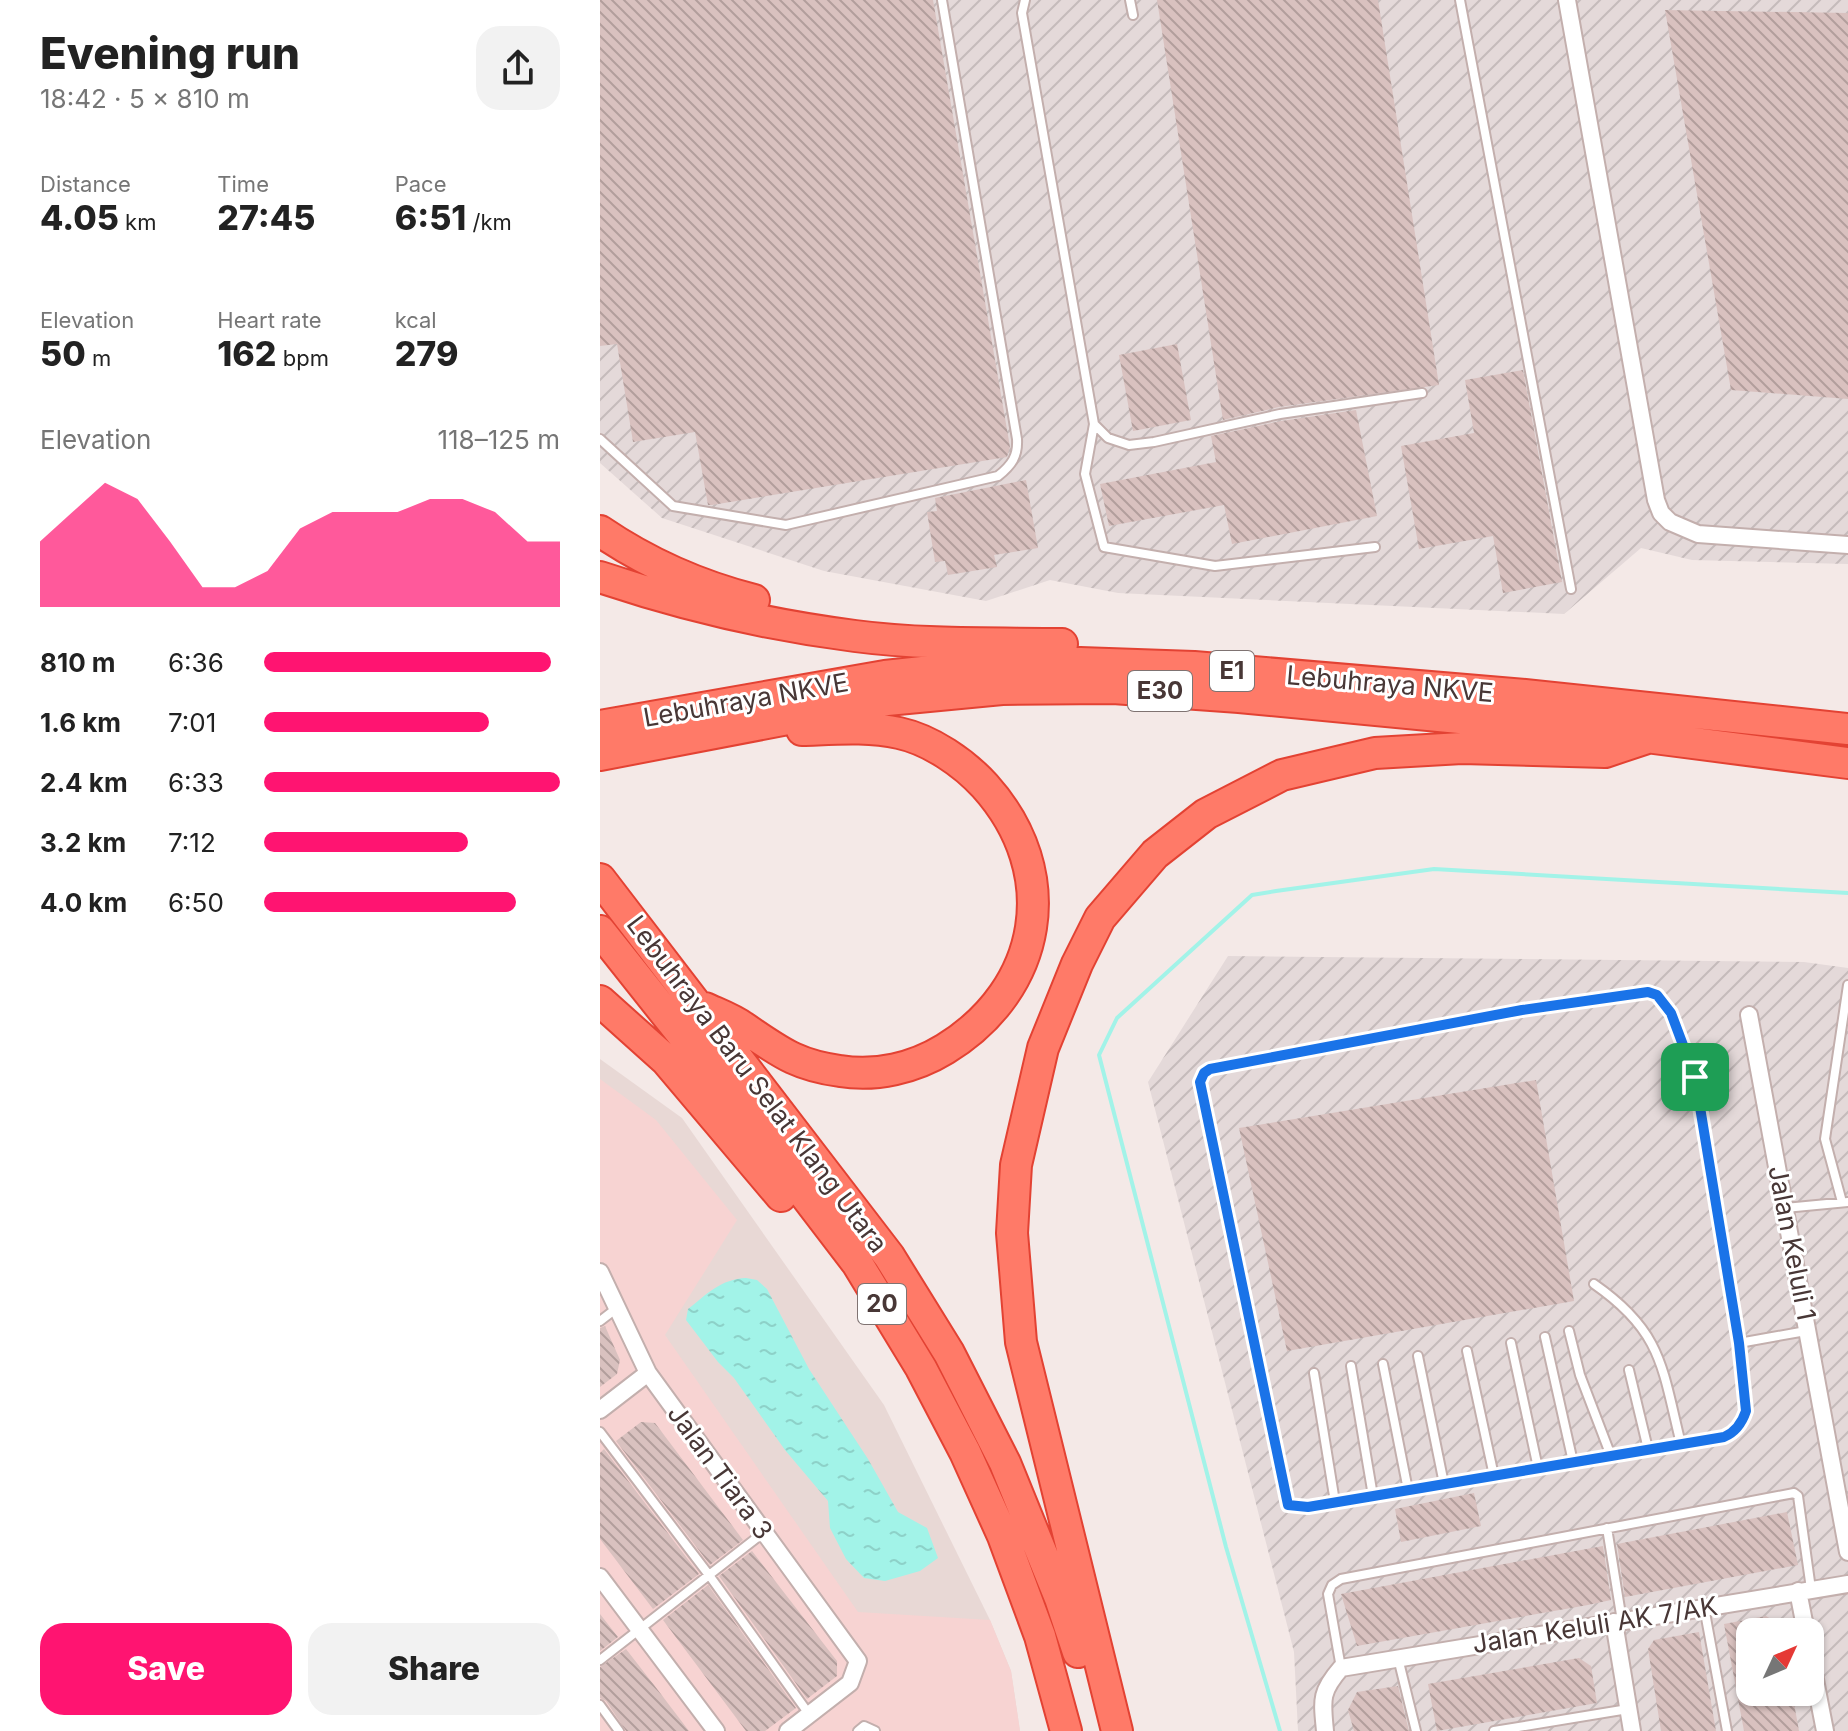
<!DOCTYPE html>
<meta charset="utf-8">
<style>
:root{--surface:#fff;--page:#f2f2f2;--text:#222;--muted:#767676;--accent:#ff1471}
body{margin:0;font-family:Inter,sans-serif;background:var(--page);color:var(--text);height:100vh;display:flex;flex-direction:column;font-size:30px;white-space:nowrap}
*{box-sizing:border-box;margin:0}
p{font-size:26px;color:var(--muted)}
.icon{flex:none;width:44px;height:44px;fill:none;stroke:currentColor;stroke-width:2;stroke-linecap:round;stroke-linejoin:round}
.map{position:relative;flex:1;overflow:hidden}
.side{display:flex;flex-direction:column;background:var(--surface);width:600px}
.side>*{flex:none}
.needle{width:52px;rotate:46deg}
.tools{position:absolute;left:1136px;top:1618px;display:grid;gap:16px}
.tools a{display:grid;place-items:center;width:88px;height:88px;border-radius:16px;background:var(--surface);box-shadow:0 2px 6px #0004;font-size:40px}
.pin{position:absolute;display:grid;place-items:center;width:68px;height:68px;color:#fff;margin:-34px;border-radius:16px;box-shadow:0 4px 12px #0006}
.round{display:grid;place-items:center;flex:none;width:84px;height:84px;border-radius:24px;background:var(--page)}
.overview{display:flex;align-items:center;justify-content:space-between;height:136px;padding:0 40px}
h1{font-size:44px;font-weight:800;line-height:60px}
.metrics{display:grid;grid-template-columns:repeat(3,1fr);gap:12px;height:136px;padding:8px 40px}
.metrics div{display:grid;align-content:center}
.metrics b{font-size:34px;font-weight:800}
.metrics small{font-size:22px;font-weight:400}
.metrics p{font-size:22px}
.chart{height:224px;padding:16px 40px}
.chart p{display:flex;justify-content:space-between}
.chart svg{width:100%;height:144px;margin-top:8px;fill:var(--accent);opacity:.7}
.primary-button{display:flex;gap:16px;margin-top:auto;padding:16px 40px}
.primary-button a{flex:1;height:92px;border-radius:24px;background:var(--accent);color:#fff;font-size:32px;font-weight:800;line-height:92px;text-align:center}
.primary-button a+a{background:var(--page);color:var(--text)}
ul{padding:0 40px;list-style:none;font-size:26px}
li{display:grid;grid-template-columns:128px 96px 1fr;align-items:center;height:60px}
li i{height:20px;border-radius:10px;background:var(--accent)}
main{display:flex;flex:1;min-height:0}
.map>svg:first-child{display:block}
.residential{fill:#e8d8d5}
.commercial{fill:#f7d3d2}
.industrial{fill:url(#industrial-furrows);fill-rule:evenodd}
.water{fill:url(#water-ripples)}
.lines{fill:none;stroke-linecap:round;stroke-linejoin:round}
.stream{stroke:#a2f3e8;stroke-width:4}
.building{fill:url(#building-back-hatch)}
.lane-casing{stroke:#c3afad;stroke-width:12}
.street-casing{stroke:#c3afad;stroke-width:20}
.highway-casing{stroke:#e34233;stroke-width:34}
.lane{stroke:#fff;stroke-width:8}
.street{stroke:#fff;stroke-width:16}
.highway{stroke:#ff7a68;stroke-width:30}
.route-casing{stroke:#fff;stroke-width:16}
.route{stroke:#1a73e8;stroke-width:10}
.labels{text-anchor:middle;stroke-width:6;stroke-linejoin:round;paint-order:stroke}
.shield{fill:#fff;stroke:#7f7372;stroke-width:2}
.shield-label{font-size:24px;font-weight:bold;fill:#483736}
.street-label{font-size:26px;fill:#483736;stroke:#fff}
</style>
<main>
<section class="side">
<div class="overview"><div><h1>Evening run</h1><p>18:42 · 5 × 810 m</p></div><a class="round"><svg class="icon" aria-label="share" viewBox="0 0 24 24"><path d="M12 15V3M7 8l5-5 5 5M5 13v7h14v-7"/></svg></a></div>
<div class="metrics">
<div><p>Distance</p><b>4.05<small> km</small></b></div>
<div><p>Time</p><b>27:45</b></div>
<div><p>Pace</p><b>6:51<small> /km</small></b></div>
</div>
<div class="metrics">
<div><p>Elevation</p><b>50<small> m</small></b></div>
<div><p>Heart rate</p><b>162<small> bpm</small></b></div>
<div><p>kcal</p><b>279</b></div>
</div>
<div class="chart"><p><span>Elevation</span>118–125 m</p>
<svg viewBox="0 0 160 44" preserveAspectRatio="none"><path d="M0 44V24L10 15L20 6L30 11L40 24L50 38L60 38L70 33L80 20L90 15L100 15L110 15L120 11L130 11L140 15L150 24L160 24V44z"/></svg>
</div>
<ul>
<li><b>810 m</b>6:36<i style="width:97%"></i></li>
<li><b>1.6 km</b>7:01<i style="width:76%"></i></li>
<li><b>2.4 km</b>6:33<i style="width:100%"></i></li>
<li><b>3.2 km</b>7:12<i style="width:69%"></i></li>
<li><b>4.0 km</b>6:50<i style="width:85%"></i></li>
</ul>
<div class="primary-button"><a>Save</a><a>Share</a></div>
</section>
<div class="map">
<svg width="1248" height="1731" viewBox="0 0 1248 1731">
<defs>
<pattern id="industrial-furrows" width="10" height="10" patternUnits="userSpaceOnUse" patternTransform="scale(2)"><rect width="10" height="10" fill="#e4d9d9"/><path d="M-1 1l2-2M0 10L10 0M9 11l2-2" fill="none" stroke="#c5bbbb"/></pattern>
<pattern id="water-ripples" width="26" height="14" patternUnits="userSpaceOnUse" patternTransform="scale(2)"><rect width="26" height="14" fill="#a2f3e8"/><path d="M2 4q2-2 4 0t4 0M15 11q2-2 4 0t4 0" fill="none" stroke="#8dd1c8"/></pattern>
<pattern id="building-back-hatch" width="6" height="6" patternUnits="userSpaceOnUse" patternTransform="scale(2)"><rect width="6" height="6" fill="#d9c1bf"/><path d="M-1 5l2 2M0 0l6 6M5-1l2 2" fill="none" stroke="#b29e9c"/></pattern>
</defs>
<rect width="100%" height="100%" fill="#f4e9e7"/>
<path class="residential" d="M0,1059L82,1118L284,1405L390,1620L411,1671L420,1731H0Z"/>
<path class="commercial" d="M0,1079L56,1120L137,1220L65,1335L258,1612L390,1620L411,1671L420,1731H0Z"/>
<path class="industrial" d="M0,0H1248V564L1092,560L1041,548L964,614L518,593L450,580L386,601L224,571L62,518L0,463Z
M628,956L1204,962L1248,968V1731H698L694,1652L548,1082ZM1150,1632H1210V1692H1150Z"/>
<path class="water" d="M146,1278L157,1280L167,1289L209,1369L268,1459L298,1512L327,1528L338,1558L320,1571L285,1581L264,1578L246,1559L230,1528L228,1501L185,1450L134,1378L118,1362L86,1320L88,1309C107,1294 121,1279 146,1278Z"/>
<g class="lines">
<path class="stream" d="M680,1731L626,1547L499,1055L517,1018L652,895L676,891L834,869L1248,893"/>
</g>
<path class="building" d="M0,0H333L410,447L407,457L112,505H108L95,432L33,442L17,344L0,346Z
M557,0H778L839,385L679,407L623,420Z
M1065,10L1248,13V399L1131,390Z
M577,344L591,420L533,431L519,355Z
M923,370L962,582L903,593L893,536L819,549L801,446L874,433L865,380Z
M756,410L777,516L632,544L624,505L509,526L500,484L616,462L611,436L681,421Z
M426,480L438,548L394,555L397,567L348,575L345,561L335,562L327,512L337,511L335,498Z
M936,1080L974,1301L687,1351L639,1128Z
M5,1326L20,1360L17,1374L0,1387V1328Z
M41,1422L55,1423L143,1540L110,1565L16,1441Z
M4,1449L99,1574L53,1609L0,1539V1453Z
M874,1493L881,1526L801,1542L795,1509Z
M1187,1512L1198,1565L1025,1597L1017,1544Z
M1003,1546L1011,1600L988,1605L757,1646L741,1594Z
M152,1551L237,1661V1676L207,1699L119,1576Z
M108,1585L196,1708L165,1731H146L63,1620Z
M0,1614L18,1637L0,1651Z
M1166,1616L1192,1632H1150V1692H1192L1199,1731H1144L1124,1624Z
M1099,1632L1116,1731H1061L1048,1649L1054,1640Z
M26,1649L54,1685L89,1731H26L6,1701L0,1698V1667Z
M979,1658L991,1666L997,1703L837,1731L828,1684Z
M798,1686L809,1731H754L748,1710L757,1692Z"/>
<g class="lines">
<g class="lane-casing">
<path id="lane" d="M425,0L422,13L494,424L485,474L504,547L615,566L775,547
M530,0L533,15
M860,0L971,589
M494,424L508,438L529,445L554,442L680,414L822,393
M0,439L73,506L186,525L398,476C412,465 418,456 417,439L342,0
M1242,1202L1225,1139L1248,985
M1185,1208L1248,1202
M994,1284C1063,1332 1062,1368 1081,1444
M0,1321L17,1308
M969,1331L980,1375L1011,1456
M945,1337L973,1462
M911,1343L938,1468
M1139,1343L1095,1077L1071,1013L1057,995L1048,992L922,1010L610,1069L604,1073L600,1082L688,1505L708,1507L1124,1437C1159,1423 1142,1372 1139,1343L1206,1331
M867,1351L894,1476
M818,1356L844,1484
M783,1364L808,1490
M751,1366L773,1496
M1029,1370L1048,1449
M714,1373L735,1502
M0,1432L109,1575L209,1714
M1007,1528L1022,1621
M1104,1607L1127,1731
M798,1658L816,1731
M0,1660L163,1533
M741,1668L728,1594L732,1585L741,1579L1194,1493L1198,1496L1211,1589
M0,1705L19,1731
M258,1731L264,1726L275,1731
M894,1731L1028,1709"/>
</g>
<g class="street-casing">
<path id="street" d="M967,0L1056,500L1061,513L1070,522L1098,534L1248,545
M1149,1015L1248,1552
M0,1272L48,1373L258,1661L250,1683L188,1731
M0,1410L48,1373
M0,1577L116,1731
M1198,1591L1206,1632
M1014,1622L1032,1731
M1210,1654L1225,1731
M725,1731C722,1700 720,1692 741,1668L1248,1584"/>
</g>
<g class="highway-casing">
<path id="highway" d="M0,531C47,563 99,586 154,600
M0,577C83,605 168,625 255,636C323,645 394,643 462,644
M0,726L285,676L388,665L480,663L594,667L925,695L1248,729
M0,755L287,700L402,689L513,688L639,697L1015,733L1248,763
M0,879L289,1256L349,1353L405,1463L460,1598L478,1652
M0,931L85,1038L257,1263L321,1368L365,1452L403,1536L440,1636L466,1731
M0,1001L66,1060L181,1196
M105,1008C118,1014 132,1019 143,1027C179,1051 195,1065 240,1071C276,1077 314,1068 345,1049C443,989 463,873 385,786C364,763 331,740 299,733C268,726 234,729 202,730
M517,1731L421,1342L412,1233L416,1165L443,1048L477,964L500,918L555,854L606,814L682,775L775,753L862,748L1005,752L1047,738"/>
</g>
<use href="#lane" class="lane"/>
<use href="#street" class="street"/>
<use href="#highway" class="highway"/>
</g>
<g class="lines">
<g class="route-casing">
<path id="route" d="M1048,992L1057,995L1071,1013L1095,1077L1139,1343L1146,1411C1142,1423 1136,1432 1124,1437L708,1507L688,1505L600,1082L604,1073L610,1069L922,1010Z"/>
</g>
<use href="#route" class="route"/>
</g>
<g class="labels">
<g class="shield">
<rect x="610" y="651" width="44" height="40" rx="6"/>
<rect x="528" y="671" width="64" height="40" rx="6"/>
<rect x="258" y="1284" width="48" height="40" rx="6"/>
</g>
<g class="shield-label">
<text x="632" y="679">E1</text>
<text x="560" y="699">E30</text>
<text x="282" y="1312">20</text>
</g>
<g class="street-label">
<text transform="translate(790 684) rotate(5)" y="9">Lebuhraya NKVE</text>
<text transform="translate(146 700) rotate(-10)" y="9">Lebuhraya NKVE</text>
<text transform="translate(157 1084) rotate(53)" y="9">Lebuhraya Baru Selat Klang Utara</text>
<text transform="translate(1192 1243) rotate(79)" y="9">Jalan Keluli 1</text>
<text transform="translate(120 1472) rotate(54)" y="9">Jalan Tiara 3</text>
<text transform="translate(995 1625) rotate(-9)" y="9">Jalan Keluli AK 7/AK</text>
</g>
</g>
</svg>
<div class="tools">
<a><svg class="needle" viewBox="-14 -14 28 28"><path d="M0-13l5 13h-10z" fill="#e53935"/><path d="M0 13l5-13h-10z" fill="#767676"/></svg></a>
</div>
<div class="pin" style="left:1095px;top:1077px;background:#1e9e55"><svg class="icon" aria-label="arrive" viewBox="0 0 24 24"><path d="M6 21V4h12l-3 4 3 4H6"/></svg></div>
</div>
</main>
